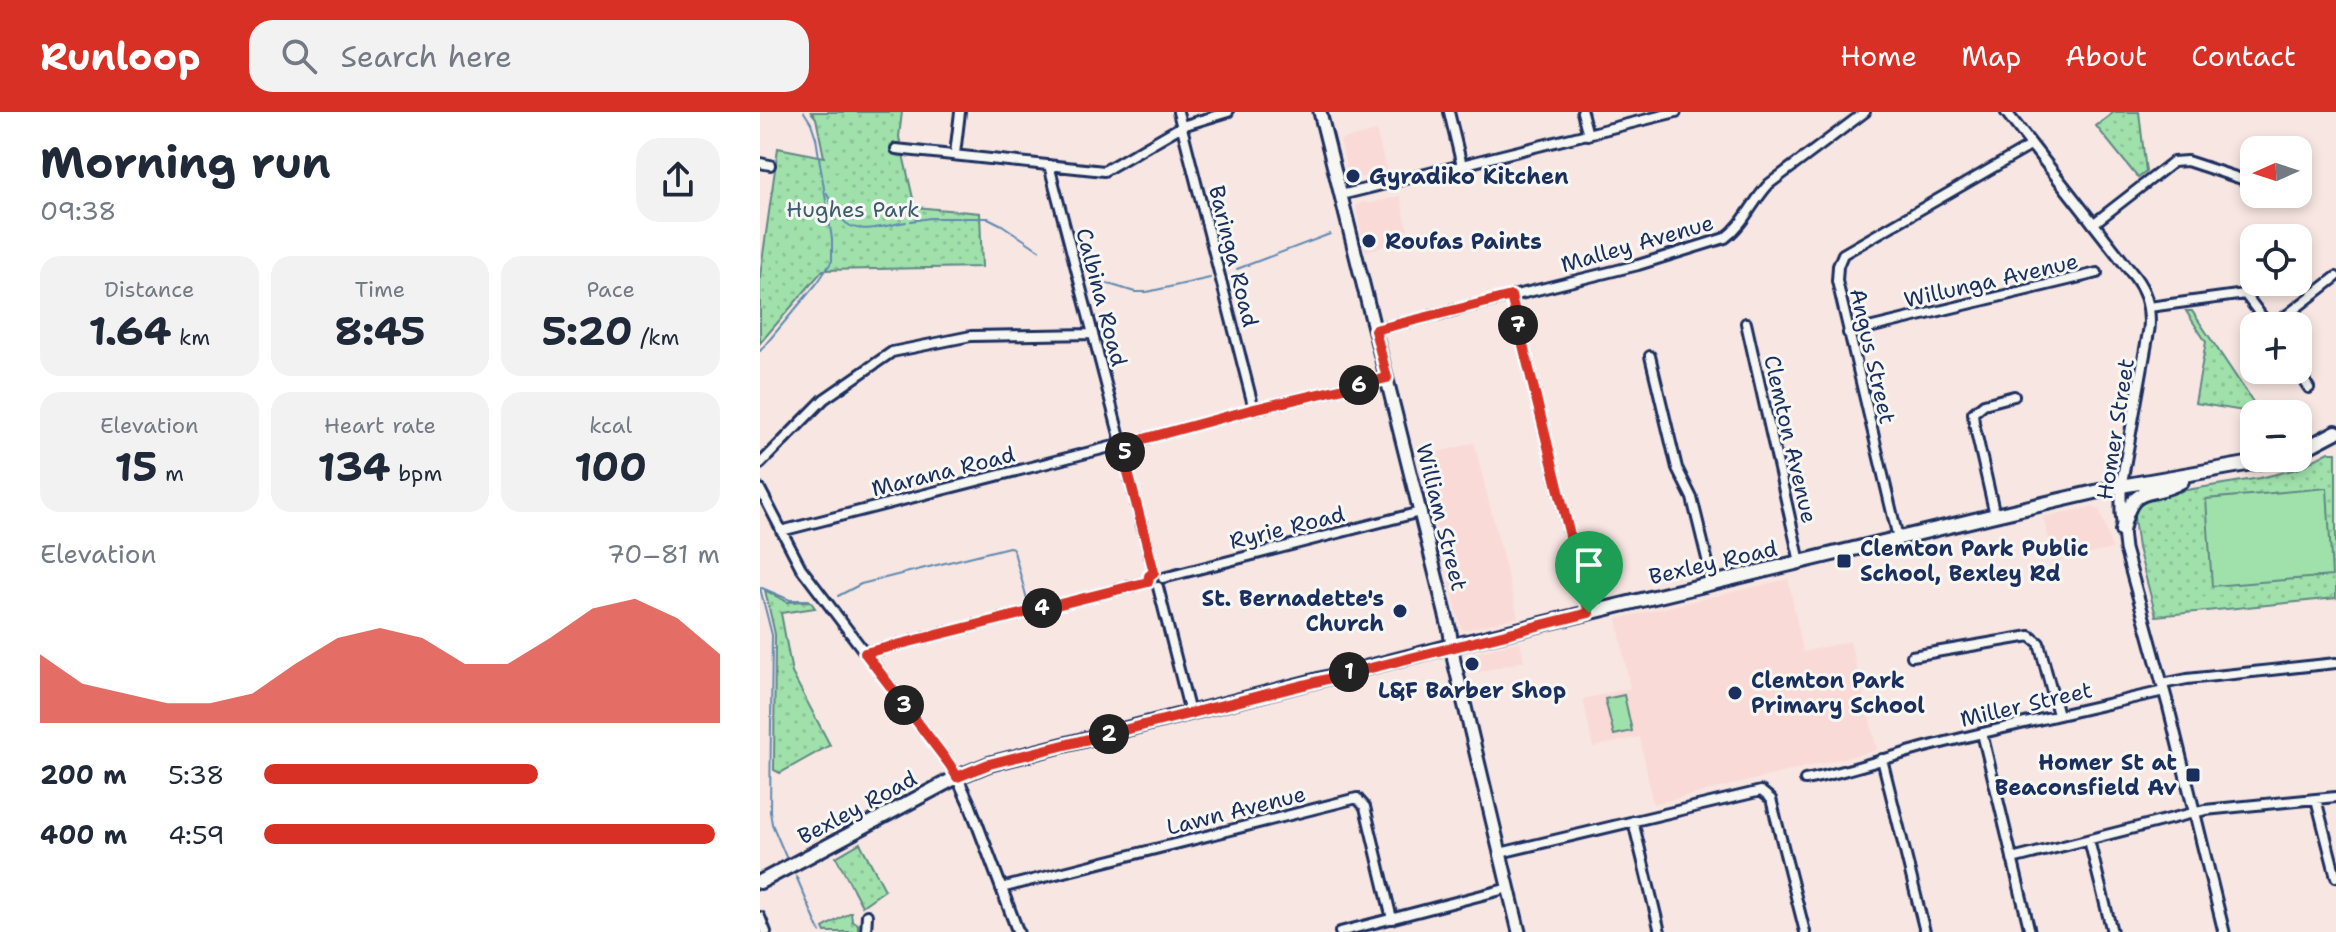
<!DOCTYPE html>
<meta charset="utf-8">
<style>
:root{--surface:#fff;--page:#f2f2f3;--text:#1f2937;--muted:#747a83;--accent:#d93025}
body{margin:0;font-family:"Shantell Sans",sans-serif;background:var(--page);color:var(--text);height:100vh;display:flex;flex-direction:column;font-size:30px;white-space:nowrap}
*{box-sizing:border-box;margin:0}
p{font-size:26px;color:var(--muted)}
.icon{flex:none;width:44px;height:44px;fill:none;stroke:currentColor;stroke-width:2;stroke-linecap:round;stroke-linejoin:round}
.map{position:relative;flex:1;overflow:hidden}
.details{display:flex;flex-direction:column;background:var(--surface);width:760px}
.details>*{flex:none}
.needle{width:52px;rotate:267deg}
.tools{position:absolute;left:1480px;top:24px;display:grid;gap:16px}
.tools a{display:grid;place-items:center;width:72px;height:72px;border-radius:16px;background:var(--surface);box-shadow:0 4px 12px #0003;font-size:40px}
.pin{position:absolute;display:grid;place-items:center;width:68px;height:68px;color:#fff;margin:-82px -34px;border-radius:50% 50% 50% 0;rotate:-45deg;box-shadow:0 0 8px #0007}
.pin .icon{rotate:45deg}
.km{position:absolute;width:40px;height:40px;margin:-20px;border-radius:50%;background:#222;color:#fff;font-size:22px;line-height:40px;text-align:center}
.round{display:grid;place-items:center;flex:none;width:84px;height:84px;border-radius:24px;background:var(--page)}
.head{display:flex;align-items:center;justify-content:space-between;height:136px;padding:0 40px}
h1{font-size:44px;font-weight:700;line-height:60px}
.stats{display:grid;grid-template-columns:repeat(3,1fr);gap:12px;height:136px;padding:8px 40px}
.stats div{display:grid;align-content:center;border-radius:20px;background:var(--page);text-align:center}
.stats b{font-size:40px;font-weight:700}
.stats small{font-size:22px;font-weight:400}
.stats p{font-size:22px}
.chart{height:224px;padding:16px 40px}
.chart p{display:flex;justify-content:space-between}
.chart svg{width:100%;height:144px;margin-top:8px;fill:var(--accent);opacity:.7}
ul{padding:0 40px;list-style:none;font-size:26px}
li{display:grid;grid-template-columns:128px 96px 1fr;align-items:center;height:60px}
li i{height:20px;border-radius:10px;background:var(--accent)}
header{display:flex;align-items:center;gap:48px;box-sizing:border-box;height:112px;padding:0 40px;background:var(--accent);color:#fff}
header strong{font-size:38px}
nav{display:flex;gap:44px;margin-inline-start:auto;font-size:28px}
.search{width:560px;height:72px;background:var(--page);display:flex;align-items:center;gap:20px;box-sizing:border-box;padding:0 28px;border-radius:24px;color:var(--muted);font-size:30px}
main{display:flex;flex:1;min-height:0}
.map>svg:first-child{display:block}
.built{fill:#f9dad6}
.park{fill:url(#park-dots);stroke:#5e8884;stroke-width:2}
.pitch{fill:#a0e1ab;stroke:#5e8884;stroke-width:2}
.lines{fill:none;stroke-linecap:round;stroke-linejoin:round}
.stream{stroke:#5e8ab2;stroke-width:2}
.minor-casing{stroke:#1b2f5e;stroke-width:14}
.tertiary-casing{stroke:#1b2f5e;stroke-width:15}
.secondary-casing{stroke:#1b2f5e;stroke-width:17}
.primary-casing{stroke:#1b2f5e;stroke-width:18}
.minor{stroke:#f6f6f2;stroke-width:8}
.tertiary{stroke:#f6f6f2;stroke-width:9}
.secondary{stroke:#f6f6f2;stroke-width:11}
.primary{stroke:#f6f6f2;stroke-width:12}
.route-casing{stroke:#fff;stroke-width:16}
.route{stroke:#d93025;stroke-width:10}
.poi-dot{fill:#1b2f5e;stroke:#f6f6f2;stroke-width:3}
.labels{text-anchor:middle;stroke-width:6;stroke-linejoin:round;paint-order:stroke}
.poi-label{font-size:22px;font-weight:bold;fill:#1b2f5e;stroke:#f6f6f2;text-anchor:start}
.park-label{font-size:22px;fill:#3c5c71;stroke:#f6f6f2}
.street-label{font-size:22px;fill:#1b2f5e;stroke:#f6f6f2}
</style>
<header>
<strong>Runloop</strong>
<div class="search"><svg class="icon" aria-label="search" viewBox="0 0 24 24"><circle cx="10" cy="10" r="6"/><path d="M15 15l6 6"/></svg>Search here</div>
<nav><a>Home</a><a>Map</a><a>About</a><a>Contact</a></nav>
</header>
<main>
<section class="details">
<div class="head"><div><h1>Morning run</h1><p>09:38</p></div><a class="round"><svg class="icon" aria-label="share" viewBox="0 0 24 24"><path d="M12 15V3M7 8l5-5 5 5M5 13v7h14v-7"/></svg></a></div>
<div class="stats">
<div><p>Distance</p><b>1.64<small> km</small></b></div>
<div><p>Time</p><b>8:45</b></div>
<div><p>Pace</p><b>5:20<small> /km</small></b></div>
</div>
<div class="stats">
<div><p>Elevation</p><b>15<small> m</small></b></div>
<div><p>Heart rate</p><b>134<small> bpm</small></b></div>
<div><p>kcal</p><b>100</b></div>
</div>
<div class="chart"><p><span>Elevation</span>70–81 m</p>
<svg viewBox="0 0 160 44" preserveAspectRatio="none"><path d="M0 44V23L10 32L20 35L30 38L40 38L50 35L60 26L70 18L80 15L90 18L100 26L110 26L120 18L130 9L140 6L150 12L160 23V44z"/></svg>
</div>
<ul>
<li><b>200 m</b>5:38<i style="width:60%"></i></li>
<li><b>400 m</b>4:59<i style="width:99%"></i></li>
</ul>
</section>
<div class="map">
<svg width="1576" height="820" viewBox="0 0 1576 820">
<defs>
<pattern id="park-dots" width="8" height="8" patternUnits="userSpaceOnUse" patternTransform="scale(2)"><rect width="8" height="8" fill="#a0e1ab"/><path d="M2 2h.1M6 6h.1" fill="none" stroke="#89c196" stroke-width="1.8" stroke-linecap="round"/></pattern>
</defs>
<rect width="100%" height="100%" fill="#f8e6e2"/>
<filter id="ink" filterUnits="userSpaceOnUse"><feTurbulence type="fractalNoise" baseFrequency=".0125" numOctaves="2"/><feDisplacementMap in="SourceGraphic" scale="16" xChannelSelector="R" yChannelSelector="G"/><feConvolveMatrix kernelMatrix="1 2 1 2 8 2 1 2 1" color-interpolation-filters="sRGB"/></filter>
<g filter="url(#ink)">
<path class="built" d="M616,19L627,59L592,68L589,66L580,28Z
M640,84L650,128L605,139L596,95L598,92L606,90L607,92Z
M714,331L758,505L704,518L701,516L659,345Z
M1333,395L1340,399L1352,437L1295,450L1283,405Z
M1028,467L1043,540L1090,529L1117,638L893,692L880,625L833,635L823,587L870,576L857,507Z
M760,530L764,549L710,562L706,548L710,542Z"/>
<path class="park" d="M51,0H142L139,25L155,95L220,101L222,155L63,158L0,231V164L18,36L64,45L56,6Z
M1354,0H1379L1386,60L1378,66L1336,14Z
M1426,199H1432L1501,302L1435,291L1446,230Z
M1569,340H1576V486L1396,504L1378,436L1373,398L1396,383L1500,366L1537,357Z
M5,478L27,490L50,489L55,496L21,501L32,561L70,633L20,661L14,658L15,522Z
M100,731L125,778L102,794L76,745Z
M91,800L92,809L98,812V820H65L63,816Z"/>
<path class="pitch" d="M1567,376L1572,464L1452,474L1446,387Z
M864,583L872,619L854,623L845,587Z"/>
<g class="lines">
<path class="stream" d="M67,81C85,128 103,118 146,110
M151,109L170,106H228L242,113L279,138
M477,157L570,122
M332,167L375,180H387L450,166
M0,239L58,170L72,149V127L56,26L51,11L44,0
M0,476L12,523L10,699L12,712L26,745
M2,476L30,488H49
M78,484L101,472L249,435L253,436L267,487
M36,764L60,820"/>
<g class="minor-casing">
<path id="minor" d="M418,0L494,297
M689,0L702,54
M822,0L828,23
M136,37L344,59L422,14L468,0
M195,42L200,0
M0,51L10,53
M289,53L360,326
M581,83L916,0
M1333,112L1413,50L1427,49L1494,71
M751,184L829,501
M1389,195L1485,182L1509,214
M986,211L1040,450
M1513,214L1576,165
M615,218L878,153L965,126C984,112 993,89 1009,72L1105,0
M1088,221L1337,161
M890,244L917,356L932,386L953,471
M1537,258L1549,276
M369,331L494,297L627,266
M363,341L394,460
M0,352L64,287L132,240L211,224L333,222
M0,377L41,456L190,653L197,665
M1235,403L1214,311L1213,301L1224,292L1254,284
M21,419L354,334
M1138,426L1077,169L1078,154L1083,142L1272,33
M403,466L660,400
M398,475L430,601
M105,541L388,470
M1152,544L1270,524L1279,531L1298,603
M1402,572L1427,567L1576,551
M1222,621L1270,820
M1122,647L1165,820
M1045,668C1088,660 1128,645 1170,634C1248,614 1326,597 1404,579
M1556,687L1576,765
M873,709L900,820
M1329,728L1352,820
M740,741L1001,679L1011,687L1045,820
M1252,747L1445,698L1576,685
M241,776L597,686L605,695L632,807
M0,805L6,820
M106,820L107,803
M580,820L749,776"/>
</g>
<g class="tertiary-casing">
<path id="tertiary" d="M1246,0L1375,165C1387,181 1391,197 1389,217L1361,374V401L1365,437L1408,593L1464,820
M197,665L210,693L258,820"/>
</g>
<g class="secondary-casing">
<path id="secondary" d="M560,0L690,520L694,549L759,820"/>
</g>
<g class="primary-casing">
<path id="primary" d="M1538,340L1576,320
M1362,419C1373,367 1388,389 1422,369
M0,770L197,665L229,652L707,530L1235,403L1361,374L1521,346"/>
</g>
<use href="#minor" class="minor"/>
<use href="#tertiary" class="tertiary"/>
<use href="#secondary" class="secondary"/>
<use href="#primary" class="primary"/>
</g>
</g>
<g class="lines" filter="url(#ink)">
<g class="route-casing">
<path id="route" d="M751,184L829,501L229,652L197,665L190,653L105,541L388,470L389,464L394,460L363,341L369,336V331L494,297L627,266L615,218Z"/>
</g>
<use href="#route" class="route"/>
</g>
<g class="poi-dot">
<circle cx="593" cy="64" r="8"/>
<circle cx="609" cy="129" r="8"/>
<rect x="1076" y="441" width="16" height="16" rx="4"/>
<circle cx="640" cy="499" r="8"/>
<circle cx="712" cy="552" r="8"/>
<circle cx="975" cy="581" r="8"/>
<rect x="1425" y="655" width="16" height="16" rx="4"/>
</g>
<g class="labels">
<g class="poi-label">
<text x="609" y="72">Gyradiko Kitchen</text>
<text x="625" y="137">Roufas Paints</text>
<text x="1100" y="444">Clemton Park Public<tspan x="1100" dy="25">School, Bexley Rd</tspan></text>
<text x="624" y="494" text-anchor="end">St. Bernadette's<tspan x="624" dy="25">Church</tspan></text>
<text x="991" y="576">Clemton Park<tspan x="991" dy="25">Primary School</tspan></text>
<text x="712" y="586" text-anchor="middle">L&amp;F Barber Shop</text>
<text x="1417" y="658" text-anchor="end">Homer St at<tspan x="1417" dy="25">Beaconsfield Av</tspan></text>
</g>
<g class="park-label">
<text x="93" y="105">Hughes Park</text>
</g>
<g class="street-label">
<text transform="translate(877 131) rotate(-16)" y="8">Malley Avenue</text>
<text transform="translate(474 144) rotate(76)" y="8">Baringa Road</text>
<text transform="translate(1231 168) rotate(-13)" y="8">Willunga Avenue</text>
<text transform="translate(342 185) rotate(75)" y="8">Calbina Road</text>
<text transform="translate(1113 244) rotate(77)" y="8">Angus Street</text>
<text transform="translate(1355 317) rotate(-81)" y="8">Homer Street</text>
<text transform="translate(1031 327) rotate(77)" y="8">Clemton Avenue</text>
<text transform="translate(183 359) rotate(-14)" y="8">Marana Road</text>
<text transform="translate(682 405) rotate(76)" y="8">William Street</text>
<text transform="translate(527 415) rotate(-14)" y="8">Ryrie Road</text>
<text transform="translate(953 450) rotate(-13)" y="8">Bexley Road</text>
<text transform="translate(1266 592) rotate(-13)" y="8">Miller Street</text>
<text transform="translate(97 695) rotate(-28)" y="8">Bexley Road</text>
<text transform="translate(476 698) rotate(-14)" y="8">Lawn Avenue</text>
</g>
</g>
</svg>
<div class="tools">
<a><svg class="needle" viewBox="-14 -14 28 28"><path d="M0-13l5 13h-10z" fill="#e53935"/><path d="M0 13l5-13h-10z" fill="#747a83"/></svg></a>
<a><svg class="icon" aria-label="locate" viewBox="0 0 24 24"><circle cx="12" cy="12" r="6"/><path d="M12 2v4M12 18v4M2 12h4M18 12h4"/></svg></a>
<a>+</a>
<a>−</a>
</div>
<div class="pin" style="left:829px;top:501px;background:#1e9e55"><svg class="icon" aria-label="arrive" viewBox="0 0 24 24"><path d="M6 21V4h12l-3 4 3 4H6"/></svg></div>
<b class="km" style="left:589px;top:560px">1</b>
<b class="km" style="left:349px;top:622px">2</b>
<b class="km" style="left:144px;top:593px">3</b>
<b class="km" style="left:282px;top:496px">4</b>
<b class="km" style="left:365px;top:340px">5</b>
<b class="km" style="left:599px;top:273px">6</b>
<b class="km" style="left:758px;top:213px">7</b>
</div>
</main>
